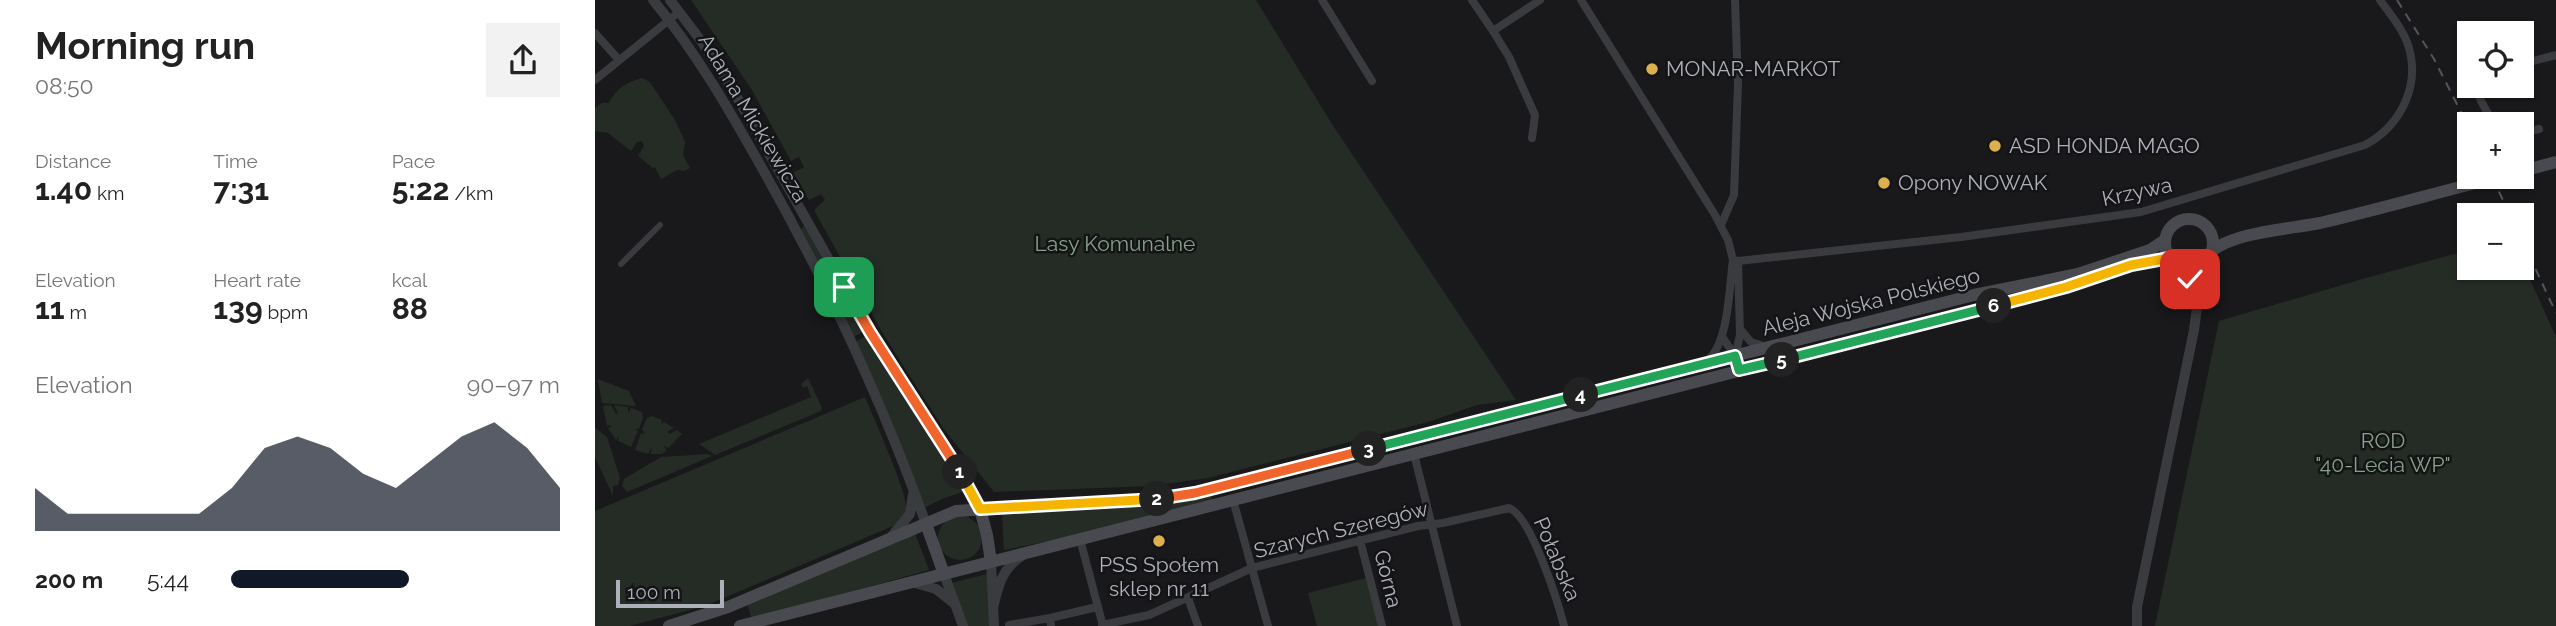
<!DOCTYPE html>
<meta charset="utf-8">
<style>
:root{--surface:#fff;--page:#f2f2f2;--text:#222;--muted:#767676;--accent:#111827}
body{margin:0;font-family:Raleway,sans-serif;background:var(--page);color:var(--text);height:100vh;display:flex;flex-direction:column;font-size:26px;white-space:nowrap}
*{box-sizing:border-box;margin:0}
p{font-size:23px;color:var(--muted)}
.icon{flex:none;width:38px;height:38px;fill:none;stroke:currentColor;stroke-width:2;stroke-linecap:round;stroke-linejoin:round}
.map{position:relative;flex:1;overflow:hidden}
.side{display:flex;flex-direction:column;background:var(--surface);width:595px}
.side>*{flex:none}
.tools{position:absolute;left:1862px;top:21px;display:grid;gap:14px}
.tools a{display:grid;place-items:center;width:77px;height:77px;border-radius:0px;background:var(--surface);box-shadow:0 2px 5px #0004;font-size:35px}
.scale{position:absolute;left:21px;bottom:18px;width:108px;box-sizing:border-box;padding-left:7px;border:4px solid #adb0b9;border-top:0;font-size:19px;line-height:24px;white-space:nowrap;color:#adb0b9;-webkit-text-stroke:5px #141416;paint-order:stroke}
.pin{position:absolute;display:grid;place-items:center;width:60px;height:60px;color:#fff;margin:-30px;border-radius:14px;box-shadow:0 4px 10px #0006}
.km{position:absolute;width:35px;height:35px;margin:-18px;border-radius:50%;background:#222;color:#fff;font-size:19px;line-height:35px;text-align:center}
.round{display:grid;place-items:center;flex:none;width:74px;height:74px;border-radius:0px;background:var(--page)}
.overview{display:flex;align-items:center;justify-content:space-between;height:119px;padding:0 35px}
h1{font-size:38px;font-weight:700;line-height:52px}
.figures{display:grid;grid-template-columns:repeat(3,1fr);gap:10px;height:119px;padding:7px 35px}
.figures div{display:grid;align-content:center}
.figures b{font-size:30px;font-weight:700}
.figures small{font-size:19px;font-weight:400}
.figures p{font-size:19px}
.chart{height:196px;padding:14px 35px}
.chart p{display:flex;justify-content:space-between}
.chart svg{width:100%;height:126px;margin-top:7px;fill:var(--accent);opacity:.7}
ul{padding:0 35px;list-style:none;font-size:23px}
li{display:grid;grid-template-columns:112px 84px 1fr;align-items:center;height:52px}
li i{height:18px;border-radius:9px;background:var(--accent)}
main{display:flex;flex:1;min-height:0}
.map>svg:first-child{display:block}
.green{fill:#252c26}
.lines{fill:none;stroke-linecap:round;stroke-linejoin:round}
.pedestrian{stroke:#3a3b3f;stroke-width:6}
.minor{stroke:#3a3b3f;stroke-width:8}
.tertiary{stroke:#3a3b3f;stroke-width:10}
.secondary{stroke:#494a4f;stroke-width:12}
.rail{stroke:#54555a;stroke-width:2;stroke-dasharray:9 7;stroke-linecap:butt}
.split-1-casing{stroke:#fff;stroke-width:14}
.split-2-casing{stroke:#fff;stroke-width:14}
.split-3-casing{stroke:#fff;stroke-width:14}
.split-4-casing{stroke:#fff;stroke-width:14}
.split-5-casing{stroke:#fff;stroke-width:14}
.split-6-casing{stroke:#fff;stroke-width:14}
.split-7-casing{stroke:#fff;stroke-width:14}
.split-1{stroke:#f0652b;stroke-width:9}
.split-2{stroke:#f5b400;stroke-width:9}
.split-3{stroke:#f0652b;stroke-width:9}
.split-4{stroke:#22a559;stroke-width:9}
.split-5{stroke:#22a559;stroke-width:9}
.split-6{stroke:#22a559;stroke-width:9}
.split-7{stroke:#f5b400;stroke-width:9}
.poi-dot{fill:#ddb04f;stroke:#141416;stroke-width:2.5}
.labels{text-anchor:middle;stroke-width:5;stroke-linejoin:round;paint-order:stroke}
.poi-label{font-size:21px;fill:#adb0b9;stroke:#141416;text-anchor:start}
.street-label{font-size:21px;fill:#adb0b9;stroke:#141416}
.park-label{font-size:21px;fill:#86a189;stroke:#141416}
</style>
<main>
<section class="side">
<div class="overview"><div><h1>Morning run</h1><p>08:50</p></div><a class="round"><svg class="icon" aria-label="share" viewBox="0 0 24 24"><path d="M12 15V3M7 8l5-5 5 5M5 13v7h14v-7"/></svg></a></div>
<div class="figures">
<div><p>Distance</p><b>1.40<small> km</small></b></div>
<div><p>Time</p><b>7:31</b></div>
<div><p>Pace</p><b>5:22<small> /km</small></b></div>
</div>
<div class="figures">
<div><p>Elevation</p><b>11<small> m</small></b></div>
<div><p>Heart rate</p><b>139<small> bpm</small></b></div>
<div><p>kcal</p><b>88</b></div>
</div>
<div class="chart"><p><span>Elevation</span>90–97 m</p>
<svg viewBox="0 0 160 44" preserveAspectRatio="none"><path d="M0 44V29L10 38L20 38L30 38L40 38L50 38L60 29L70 15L80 11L90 15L100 24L110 29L120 20L130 11L140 6L150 15L160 29V44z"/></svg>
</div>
<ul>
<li><b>200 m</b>5:44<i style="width:54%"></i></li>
</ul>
</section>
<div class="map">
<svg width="1961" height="626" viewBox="0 0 1961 626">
<rect width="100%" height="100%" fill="#19191b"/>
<path class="green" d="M96,0H661L737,124L921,400L882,405L833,422L613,478L556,486L399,492L348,428L287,332L220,212V209L230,200L226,194L214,200L198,173L209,167L204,157L196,161L157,90Z
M47,78L55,82L80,120L90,142L88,155L95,168L89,171L82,170L66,179L60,167L58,168L43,156L49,146L47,141L42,142L36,151L13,133L0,131V108L7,103H14C21,89 31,82 47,78Z
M209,226L270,331L258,337L206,229Z
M1874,250V268H1927V262L1961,337V626H1560L1624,321L1771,278Z
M273,335L371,491L349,498L329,508L260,342Z
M213,378L227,408L226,411L120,455L104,444L216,397L212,386L208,388L206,384Z
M3,379L34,391L41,406L7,403Z
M270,397C278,417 313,493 311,509C310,517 304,521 298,526L110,606L34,626H0V511Z
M16,405L21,414L23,413L19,405L33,407V413L36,408L47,412L48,418L44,429H39L43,431L36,447L23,441L24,436L21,440L13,428L16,427V425L12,426L8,406Z
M57,416L67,420L66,425L69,422L79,428L73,431L74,434L82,430L87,434L73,448L69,446L71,450L67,454H56L57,447L53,454L40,450L46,433L50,434L47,429L52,418Z
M0,428L12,437L25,478L23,485L18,486V496L0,457Z
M113,454L117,456L32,492L27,486L29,479L66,457Z
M616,494L618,501L484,535L409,550L407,512Z
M343 538a22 22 0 1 1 44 0a22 22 0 1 1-44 0Z
M320,533L334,570L157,619L152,604Z
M392,574L395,626H372L356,583Z
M771,578L784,626H722L713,593Z"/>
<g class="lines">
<path class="pedestrian" d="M26,264L65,225"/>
<path class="minor" d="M727,0L777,81
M877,0L898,31
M986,0L1120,215L1133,240L1138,260L1143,261
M0,33L24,60
M1927,64L1961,55
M0,80L84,12
M1880,86L1886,101L1899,124
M1927,133L1944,129
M937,138L940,115L914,57L898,31L945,0
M1126,225L1139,195L1143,84L1140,0
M1143,261L1366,237L1546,212L1770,145C1807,125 1827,83 1812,42C1806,26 1794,13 1785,0
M1145,329L1156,342L1169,346
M1128,338L1140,356L1144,370
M1140,356L1145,335L1143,261
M1111,361C1134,346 1134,287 1138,260
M819,454L862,626
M638,500L673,626
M485,539L508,626
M765,540L787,626
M593,598L603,626
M414,625L455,618
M507,625L554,615L657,568L823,526L848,523L914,508C936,516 963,602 969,626
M456,626L455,618L502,607"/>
<path class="tertiary" d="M58,0C101,52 135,111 168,170C232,283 287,401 331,524
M75,0L107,42L139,92L275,332L385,509
M1590,267L1599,300
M296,537L315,514L318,494
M396,562L399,626
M349,574L368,626
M320,583L341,589L360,604
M398,608C403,586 407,568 428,555
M1542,626V607L1599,330L1608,262"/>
<path class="secondary" d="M1927,171L1961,162
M1570 243a24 24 0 1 1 48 0a24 24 0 1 1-48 0Z
M1616,252C1638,232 1696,229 1725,223C1785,209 1844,192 1904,177
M385,509L392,535L396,562
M331,524L349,574
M74,626L133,607L361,511L564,499L600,493L1379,295L1483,274L1555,250L1570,240
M145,626L1398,306L1471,287L1536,265L1574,258"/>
<path class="rail" d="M1802,0L1839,59L1874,128
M1897,177L1915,215
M1927,240L1961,313"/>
</g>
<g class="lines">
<g class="split-1-casing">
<path id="split-1" d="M249,287L275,332L365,472"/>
</g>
<g class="split-2-casing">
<path id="split-2" d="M365,472L385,509L562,499"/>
</g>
<g class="split-3-casing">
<path id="split-3" d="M562,499L600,493L774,449"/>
</g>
<g class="split-4-casing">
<path id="split-4" d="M774,449L986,395"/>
</g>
<g class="split-5-casing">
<path id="split-5" d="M986,395L1140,356L1144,370L1187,360"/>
</g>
<g class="split-6-casing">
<path id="split-6" d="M1187,360L1399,306"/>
</g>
<g class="split-7-casing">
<path id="split-7" d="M1399,306L1471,287L1536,265L1574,258L1591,267L1595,279"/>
</g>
<use href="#split-1" class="split-1"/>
<use href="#split-2" class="split-2"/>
<use href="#split-3" class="split-3"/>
<use href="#split-4" class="split-4"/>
<use href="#split-5" class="split-5"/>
<use href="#split-6" class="split-6"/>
<use href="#split-7" class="split-7"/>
</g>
<g class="poi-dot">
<circle cx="1057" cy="69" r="7"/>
<circle cx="1400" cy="146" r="7"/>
<circle cx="1289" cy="183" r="7"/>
<circle cx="564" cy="541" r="7"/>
</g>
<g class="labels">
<g class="poi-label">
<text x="1071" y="76">MONAR-MARKOT</text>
<text x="1414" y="153">ASD HONDA MAGO</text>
<text x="1303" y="190">Opony NOWAK</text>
<text x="564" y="572" text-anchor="middle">PSS Społem<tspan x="564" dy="24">sklep nr 11</tspan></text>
</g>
<g class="street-label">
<text transform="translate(158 118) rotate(59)" y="7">Adama Mickiewicza</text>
<text transform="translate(1542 192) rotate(-12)" y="7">Krzywa</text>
<text transform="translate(1276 302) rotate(-14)" y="7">Aleja Wojska Polskiego</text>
<text transform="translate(746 530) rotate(-14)" y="7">Szarych Szeregów</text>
<text transform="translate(962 559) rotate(67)" y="7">Połabska</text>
<text transform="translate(793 579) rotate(76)" y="7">Górna</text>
</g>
<g class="park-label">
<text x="520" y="251">Lasy Komunalne</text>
<text x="1788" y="448">ROD<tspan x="1788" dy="24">"40-Lecia WP"</tspan></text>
</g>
</g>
</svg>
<div class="tools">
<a><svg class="icon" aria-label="locate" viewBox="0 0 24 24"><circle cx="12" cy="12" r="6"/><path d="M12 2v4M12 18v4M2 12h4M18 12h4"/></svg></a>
<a>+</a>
<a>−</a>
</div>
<div class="scale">100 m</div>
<div class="pin" style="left:249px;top:287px;background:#1e9e55"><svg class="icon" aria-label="arrive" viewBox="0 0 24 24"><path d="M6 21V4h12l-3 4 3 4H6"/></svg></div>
<div class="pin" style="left:1595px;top:279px;background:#d93025"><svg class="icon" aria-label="check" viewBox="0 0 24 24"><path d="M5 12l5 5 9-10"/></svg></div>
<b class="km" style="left:365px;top:472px">1</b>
<b class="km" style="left:562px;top:499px">2</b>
<b class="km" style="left:774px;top:449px">3</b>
<b class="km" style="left:986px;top:395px">4</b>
<b class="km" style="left:1187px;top:360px">5</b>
<b class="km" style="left:1399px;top:306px">6</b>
</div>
</main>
